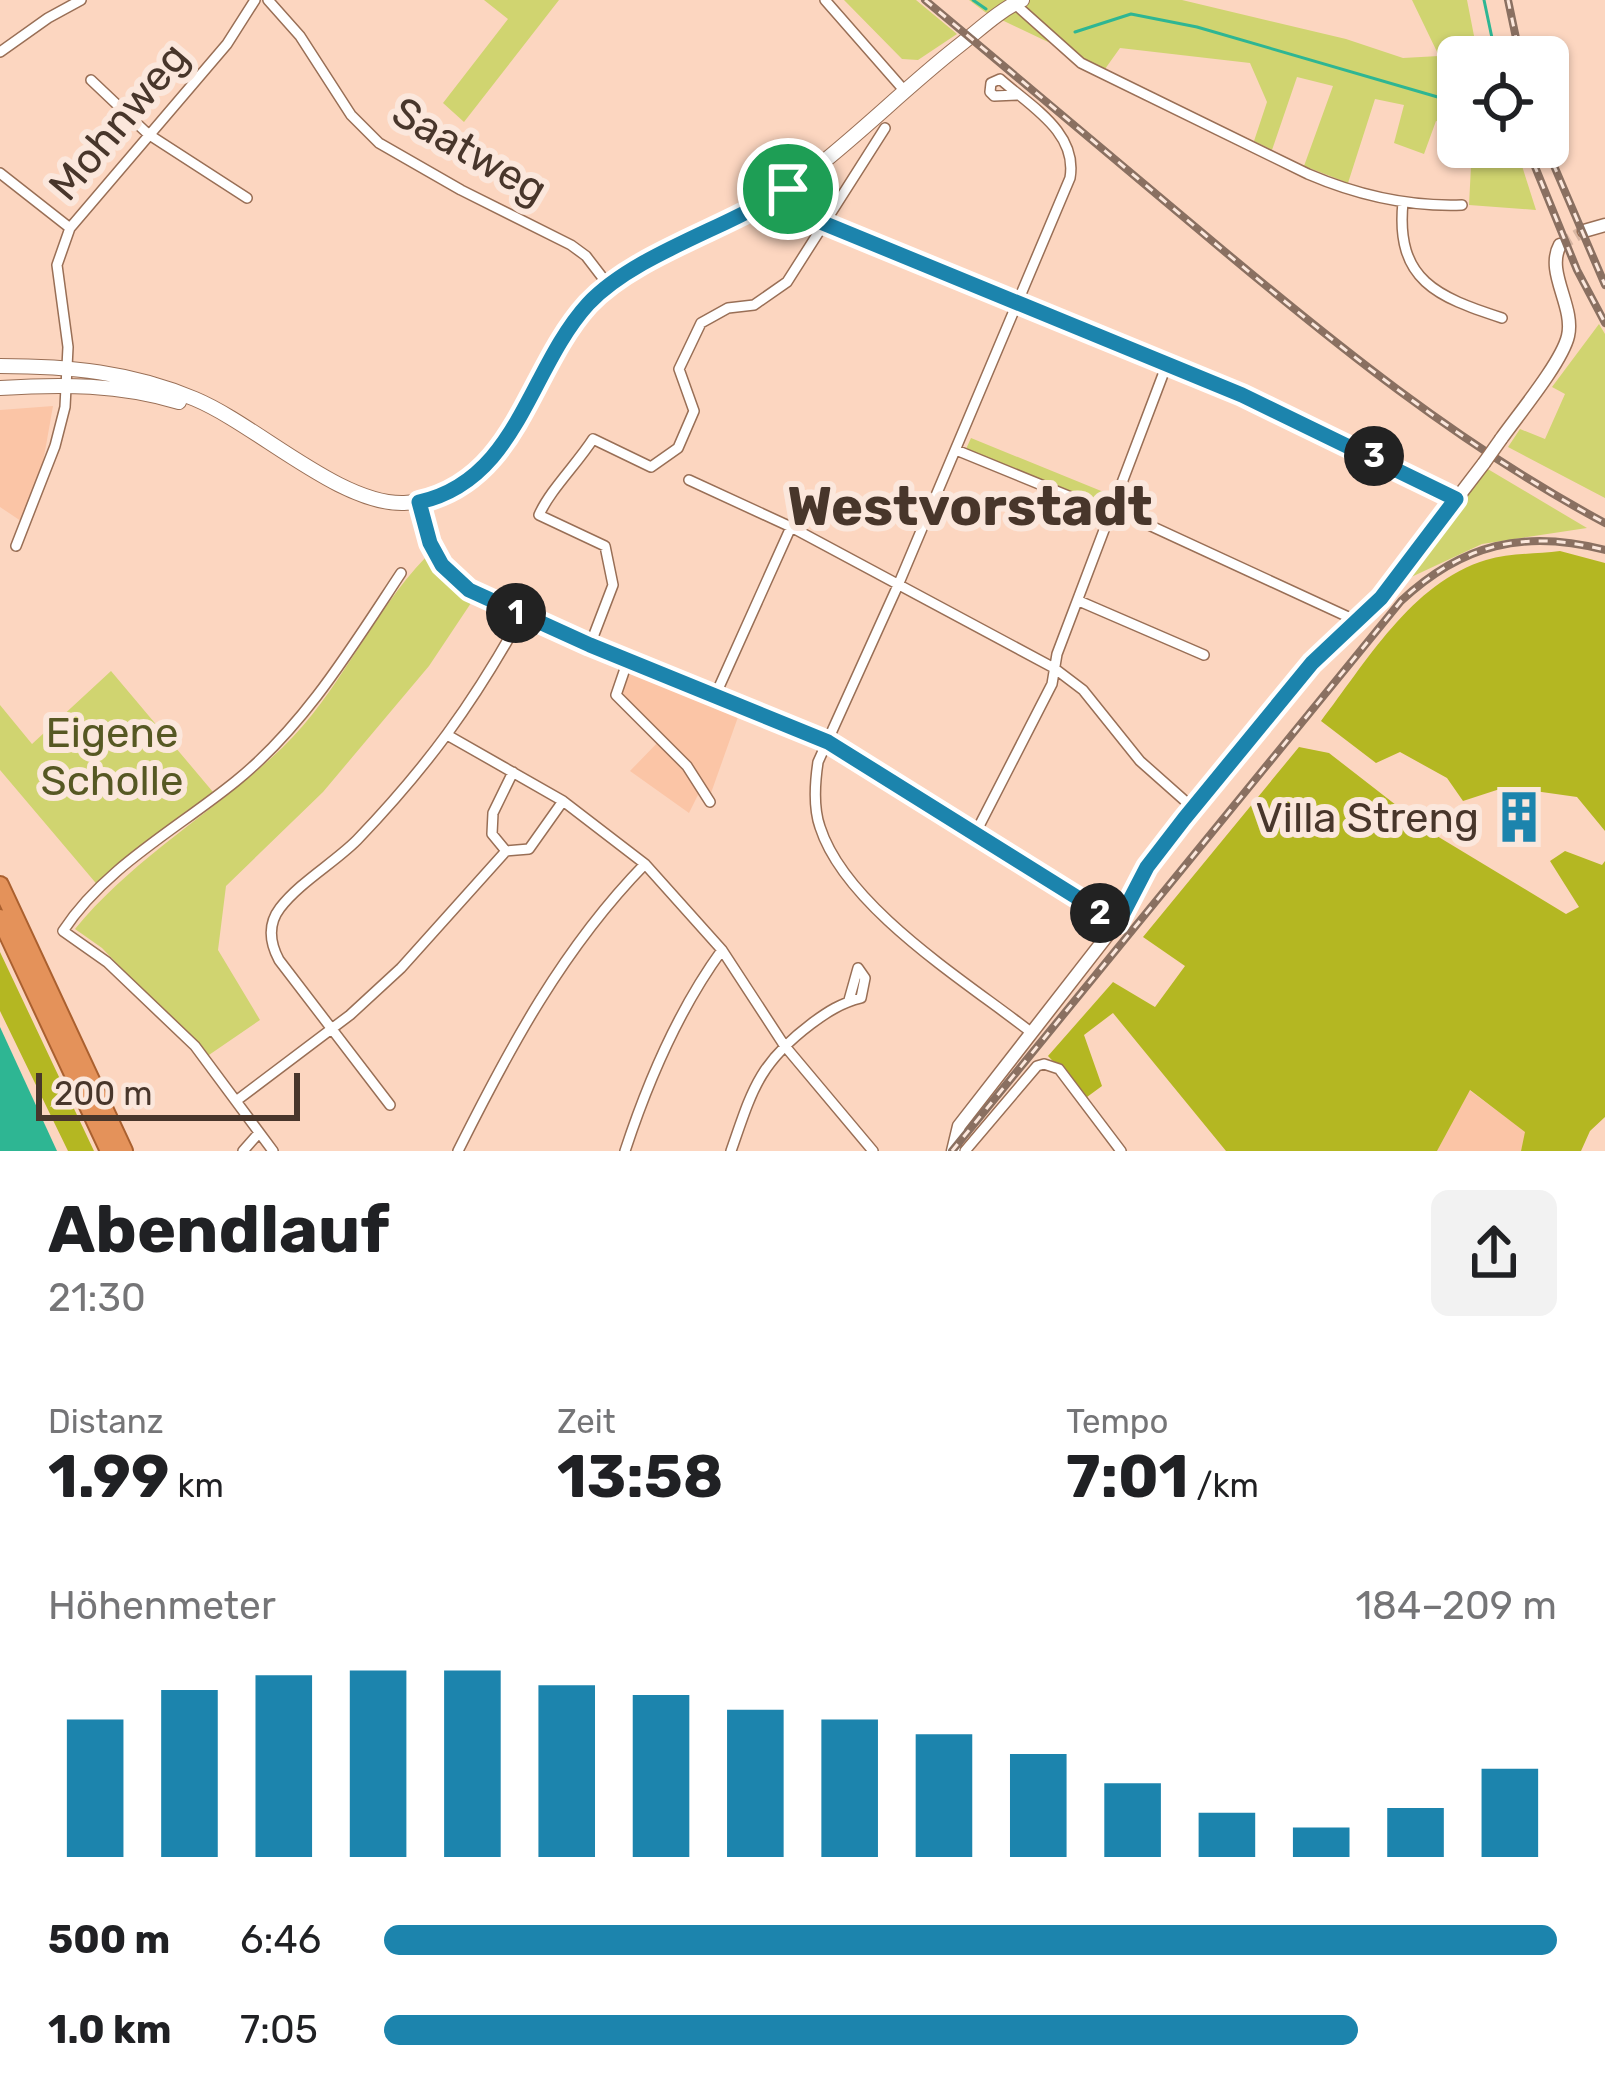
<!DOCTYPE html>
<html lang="de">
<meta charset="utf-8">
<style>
:root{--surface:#fff;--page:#f2f2f2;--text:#202124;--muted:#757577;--accent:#1c84ad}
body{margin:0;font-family:Rubik,sans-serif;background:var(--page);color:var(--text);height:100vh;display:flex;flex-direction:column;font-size:45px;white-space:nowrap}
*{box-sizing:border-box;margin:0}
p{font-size:39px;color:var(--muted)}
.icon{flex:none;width:66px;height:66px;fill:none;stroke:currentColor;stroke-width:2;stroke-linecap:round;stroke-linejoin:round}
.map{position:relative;height:1151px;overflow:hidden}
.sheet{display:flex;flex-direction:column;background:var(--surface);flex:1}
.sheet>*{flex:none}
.buttons{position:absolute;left:1437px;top:36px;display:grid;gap:24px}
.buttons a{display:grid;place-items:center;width:132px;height:132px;border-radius:18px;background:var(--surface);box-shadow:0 3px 9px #0004;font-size:60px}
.scale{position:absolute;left:36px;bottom:30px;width:264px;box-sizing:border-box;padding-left:12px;border:6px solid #48362b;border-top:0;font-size:33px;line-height:42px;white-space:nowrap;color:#48362b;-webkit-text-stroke:9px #fbe7dc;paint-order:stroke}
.pin{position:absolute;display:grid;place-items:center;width:102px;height:102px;color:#fff;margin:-51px;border:6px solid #fff;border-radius:50%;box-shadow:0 3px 12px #0007}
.km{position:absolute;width:60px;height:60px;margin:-30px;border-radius:50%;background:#222;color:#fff;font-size:33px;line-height:60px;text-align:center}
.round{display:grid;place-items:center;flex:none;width:126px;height:126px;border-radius:18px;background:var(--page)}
.summary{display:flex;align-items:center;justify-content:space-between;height:204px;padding:0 48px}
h1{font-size:66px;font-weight:700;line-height:90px}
.stats{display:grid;grid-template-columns:repeat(3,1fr);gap:18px;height:204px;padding:12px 48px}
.stats div{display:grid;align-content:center}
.stats b{font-size:60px;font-weight:700}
.stats small{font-size:33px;font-weight:400}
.stats p{font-size:33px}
.chart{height:336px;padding:24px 48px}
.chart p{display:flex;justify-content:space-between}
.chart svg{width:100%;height:216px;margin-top:12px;stroke:var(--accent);stroke-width:6}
ul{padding:0 48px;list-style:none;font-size:39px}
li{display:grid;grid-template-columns:192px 144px 1fr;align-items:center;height:90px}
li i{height:30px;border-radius:15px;background:var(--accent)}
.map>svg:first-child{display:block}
.built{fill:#fbc5a6}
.green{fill:#d0d470}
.forest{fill:#b4b722}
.water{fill:#2eb693}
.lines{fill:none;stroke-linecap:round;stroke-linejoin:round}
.stream{stroke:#2eb693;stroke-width:3}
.tertiary-tunnel{stroke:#d8b6a2;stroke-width:12;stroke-dasharray:12 6;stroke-linecap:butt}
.minor-casing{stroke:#996f56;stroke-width:12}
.tertiary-casing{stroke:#996f56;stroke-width:15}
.secondary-casing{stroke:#996f56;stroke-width:16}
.trunk-casing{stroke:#aa602f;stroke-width:20}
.minor{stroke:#fff;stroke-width:9}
.tertiary{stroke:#fff;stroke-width:12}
.secondary{stroke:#fff;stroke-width:14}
.trunk{stroke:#e4925a;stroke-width:16}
.rail-casing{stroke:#8a7061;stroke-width:8}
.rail{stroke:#fbe7dc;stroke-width:3;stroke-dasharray:9;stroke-linecap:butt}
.tertiary-bridge-casing{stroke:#996f56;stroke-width:15;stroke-linecap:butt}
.tertiary-bridge{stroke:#fff;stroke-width:12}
.route-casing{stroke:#fff;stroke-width:24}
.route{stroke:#1c84ad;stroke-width:15}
.labels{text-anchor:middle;stroke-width:12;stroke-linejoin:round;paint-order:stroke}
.street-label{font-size:42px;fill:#48362b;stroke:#fbe7dc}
.park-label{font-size:42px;fill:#565823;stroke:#fbe7dc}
.poi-label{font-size:42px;fill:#48362b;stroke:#fbe7dc;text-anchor:end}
.district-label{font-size:54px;font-weight:bold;fill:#48362b;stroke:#fbe7dc}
</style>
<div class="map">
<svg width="1605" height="1151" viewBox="0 0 1605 1151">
<rect width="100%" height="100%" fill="#fcd6c0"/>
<path class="built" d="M53,406L42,468L21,521L0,507V410Z
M630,671L738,717L711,793L702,787L689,813L630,771L662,738L620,694Z
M1469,1090L1526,1132L1521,1151H1437Z"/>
<path class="green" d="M484,0H559L464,122L443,103L508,19Z
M844,0H916L957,34L918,60L902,59Z
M969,0H1182L1346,39L1403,58L1439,56L1412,0H1467L1476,46L1482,57H1458V126L1436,121L1424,154L1394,143L1404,105L1375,99L1348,183L1304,166L1333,86L1297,77L1272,150L1254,141L1267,102L1250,63L1120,48L1105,69L985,12Z
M1472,147H1516L1536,210L1469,205Z
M1599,324L1605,334V498L1508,447L1520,429L1545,439L1565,394L1552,387Z
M971,438L1111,495L1106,508L966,449Z
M1486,468L1587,528L1482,544L1407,579Z
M426,557L471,603L429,666L323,792L226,886L218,950L260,1020L206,1057L102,948L75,929C134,857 215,812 282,748C339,694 373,611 426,557Z
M111,671L213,792L100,888L0,770V705L32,744Z"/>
<path class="forest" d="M1560,551L1605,563V831L1577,797L1506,787L1463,801L1447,778L1400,752L1376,763L1321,721C1365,664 1412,582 1486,560C1509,553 1537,554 1560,551Z
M1299,747L1329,753L1432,833L1566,914L1579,907L1550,861L1565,851L1602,865L1605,861V1117L1590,1131L1581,1151H1521L1525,1132L1470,1090L1437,1151H1226L1113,1013L1084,1035L1102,1086L1087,1097L1048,1056L1113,982L1155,1007L1185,966L1143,937Z
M0,952L94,1151H68L0,1011Z"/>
<path class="water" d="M0,1027L57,1151H0Z"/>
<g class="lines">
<path class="stream" d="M973,0L986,9
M1484,0L1496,57
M1075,32L1131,14L1197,27L1448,100"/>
<path class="tertiary-tunnel" d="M1560,245L1584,231"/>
<g class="minor-casing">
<path id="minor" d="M268,0L300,36L351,115L379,143L461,190L571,245L586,256L609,286
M825,0L903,89
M1015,4L1081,63L1308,174C1357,195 1408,207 1462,205
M0,52L48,18L81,0
M91,80L148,134L247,198
M1017,95L994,96L990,92L991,83L1000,79C1030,106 1078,132 1070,178L899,583L818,762C815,782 813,807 820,827C846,908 967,982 1032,1033
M0,173L70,228
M788,189L823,223L1242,395L1457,499
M1403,202C1395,281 1438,297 1502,318
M956,450L1110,513
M689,480L791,527L1054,668L1083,690L1140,761L1193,808
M419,502L430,543L442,565L469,590L590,645L828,743L1117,923
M1112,508L1357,621
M16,546L55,446L65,407L68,347L57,265L70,228L227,44L255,0
M1079,601L1204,655
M590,645L613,585L605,546L539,515C550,490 577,464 593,439L651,467L678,448L694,411L679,369L701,323L728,308L754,305L787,282L885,128
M628,660L616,695L687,766L710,802
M715,696L791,527
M449,736L563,801L645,864L722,950L784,1045L873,1151
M513,772L493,813L492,834L506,851L529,849L563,801
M975,834L1052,684L1057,654L1167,364
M236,1101L350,1015L401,968L506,851
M390,1105L279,960C270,943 267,925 280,908C300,882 334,863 357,840C427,767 473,704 522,615
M243,1151L258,1134
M273,1151L195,1046L107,962L63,931C105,867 177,829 236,781C305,725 352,647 401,573
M458,1151C510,1047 563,948 645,864
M625,1151C648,1081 679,1009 722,950
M731,1151C752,1091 758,1064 811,1024C827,1012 841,1003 861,998L865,978L858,968L849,1000
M965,1151L1037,1066L1044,1064L1059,1069L1121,1151"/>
</g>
<g class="tertiary-casing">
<path id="tertiary" d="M1584,231L1605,225
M1501,439C1518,415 1562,362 1568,336C1575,306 1545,272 1560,245
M953,1151L959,1126L1117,923L1147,867L1184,819L1312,663L1381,598L1484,463"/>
</g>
<g class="secondary-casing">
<path id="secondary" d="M0,366C68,366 132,372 195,399C257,425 340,505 404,503C511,499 529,372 586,306C627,259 691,246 743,217C823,173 885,104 956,48C977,32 998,11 1022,0
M0,388C62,384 119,384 179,402"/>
</g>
<g class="trunk-casing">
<path id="trunk" d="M0,885L124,1151
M0,918L109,1151"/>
</g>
<use href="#minor" class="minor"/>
<use href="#tertiary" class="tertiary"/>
<use href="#secondary" class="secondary"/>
<use href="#trunk" class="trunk"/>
<g class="rail-casing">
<path id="rail" d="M925,0C1019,78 1112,157 1205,235C1331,341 1459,445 1605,523
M1508,0L1520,57
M1527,147L1577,270L1605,323
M1546,147L1605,285
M952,1151L1401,601C1462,544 1524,529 1605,550"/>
</g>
<use href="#rail" class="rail"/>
<g class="tertiary-bridge-casing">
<path id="tertiary-bridge" d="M1484,463L1501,439"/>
</g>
<use href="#tertiary-bridge" class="tertiary-bridge"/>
</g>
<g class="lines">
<g class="route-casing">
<path id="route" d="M788,189L823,223L1242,395L1456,499L1381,598L1312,663L1184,819L1147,867L1118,923L828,742L590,645L469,590L442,565L430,543L419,502C518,480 528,370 588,304C635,254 728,228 788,189Z"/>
</g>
<use href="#route" class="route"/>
</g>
<defs>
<g id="building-bare" transform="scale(4.14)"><path d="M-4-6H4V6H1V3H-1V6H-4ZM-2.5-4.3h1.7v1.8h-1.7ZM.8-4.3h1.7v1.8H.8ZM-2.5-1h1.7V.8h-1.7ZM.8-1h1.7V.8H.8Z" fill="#1c84ad" stroke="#fbe7dc" stroke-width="2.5" paint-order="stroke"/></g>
</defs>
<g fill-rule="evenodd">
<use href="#building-bare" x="1519" y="817"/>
</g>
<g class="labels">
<g class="street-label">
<text transform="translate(118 121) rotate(-50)" y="15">Mohnweg</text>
<text transform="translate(470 150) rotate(30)" y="15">Saatweg</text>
</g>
<g class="park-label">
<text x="112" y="747">Eigene<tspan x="112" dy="48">Scholle</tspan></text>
</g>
<g class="poi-label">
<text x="1479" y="832">Villa Streng</text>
</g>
<g class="district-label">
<text x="970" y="525">Westvorstadt</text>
</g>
</g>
</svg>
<div class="buttons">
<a><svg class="icon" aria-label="locate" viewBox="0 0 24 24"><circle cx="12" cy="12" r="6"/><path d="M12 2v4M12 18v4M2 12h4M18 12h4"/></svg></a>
</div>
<div class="scale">200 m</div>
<div class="pin" style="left:788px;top:189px;background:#1e9e55"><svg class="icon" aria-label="arrive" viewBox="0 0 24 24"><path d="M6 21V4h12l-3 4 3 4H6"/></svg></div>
<b class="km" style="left:516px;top:613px">1</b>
<b class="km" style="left:1100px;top:913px">2</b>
<b class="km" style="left:1374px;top:456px">3</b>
</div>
<section class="sheet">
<div class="summary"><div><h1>Abendlauf</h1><p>21:30</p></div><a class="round"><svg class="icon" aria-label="share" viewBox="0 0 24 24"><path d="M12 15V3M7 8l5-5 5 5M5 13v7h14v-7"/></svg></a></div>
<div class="stats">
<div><p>Distanz</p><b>1.99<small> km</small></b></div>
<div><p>Zeit</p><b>13:58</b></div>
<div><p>Tempo</p><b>7:01<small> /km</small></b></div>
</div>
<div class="chart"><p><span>Höhenmeter</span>184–209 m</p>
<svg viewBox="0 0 160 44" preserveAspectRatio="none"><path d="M5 44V16M15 44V10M25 44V7M35 44V6M45 44V6M55 44V9M65 44V11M75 44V14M85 44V16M95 44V19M105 44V23M115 44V29M125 44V35M135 44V38M145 44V34M155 44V26"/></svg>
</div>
<ul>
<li><b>500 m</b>6:46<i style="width:100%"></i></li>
<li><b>1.0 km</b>7:05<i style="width:83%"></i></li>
</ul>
</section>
